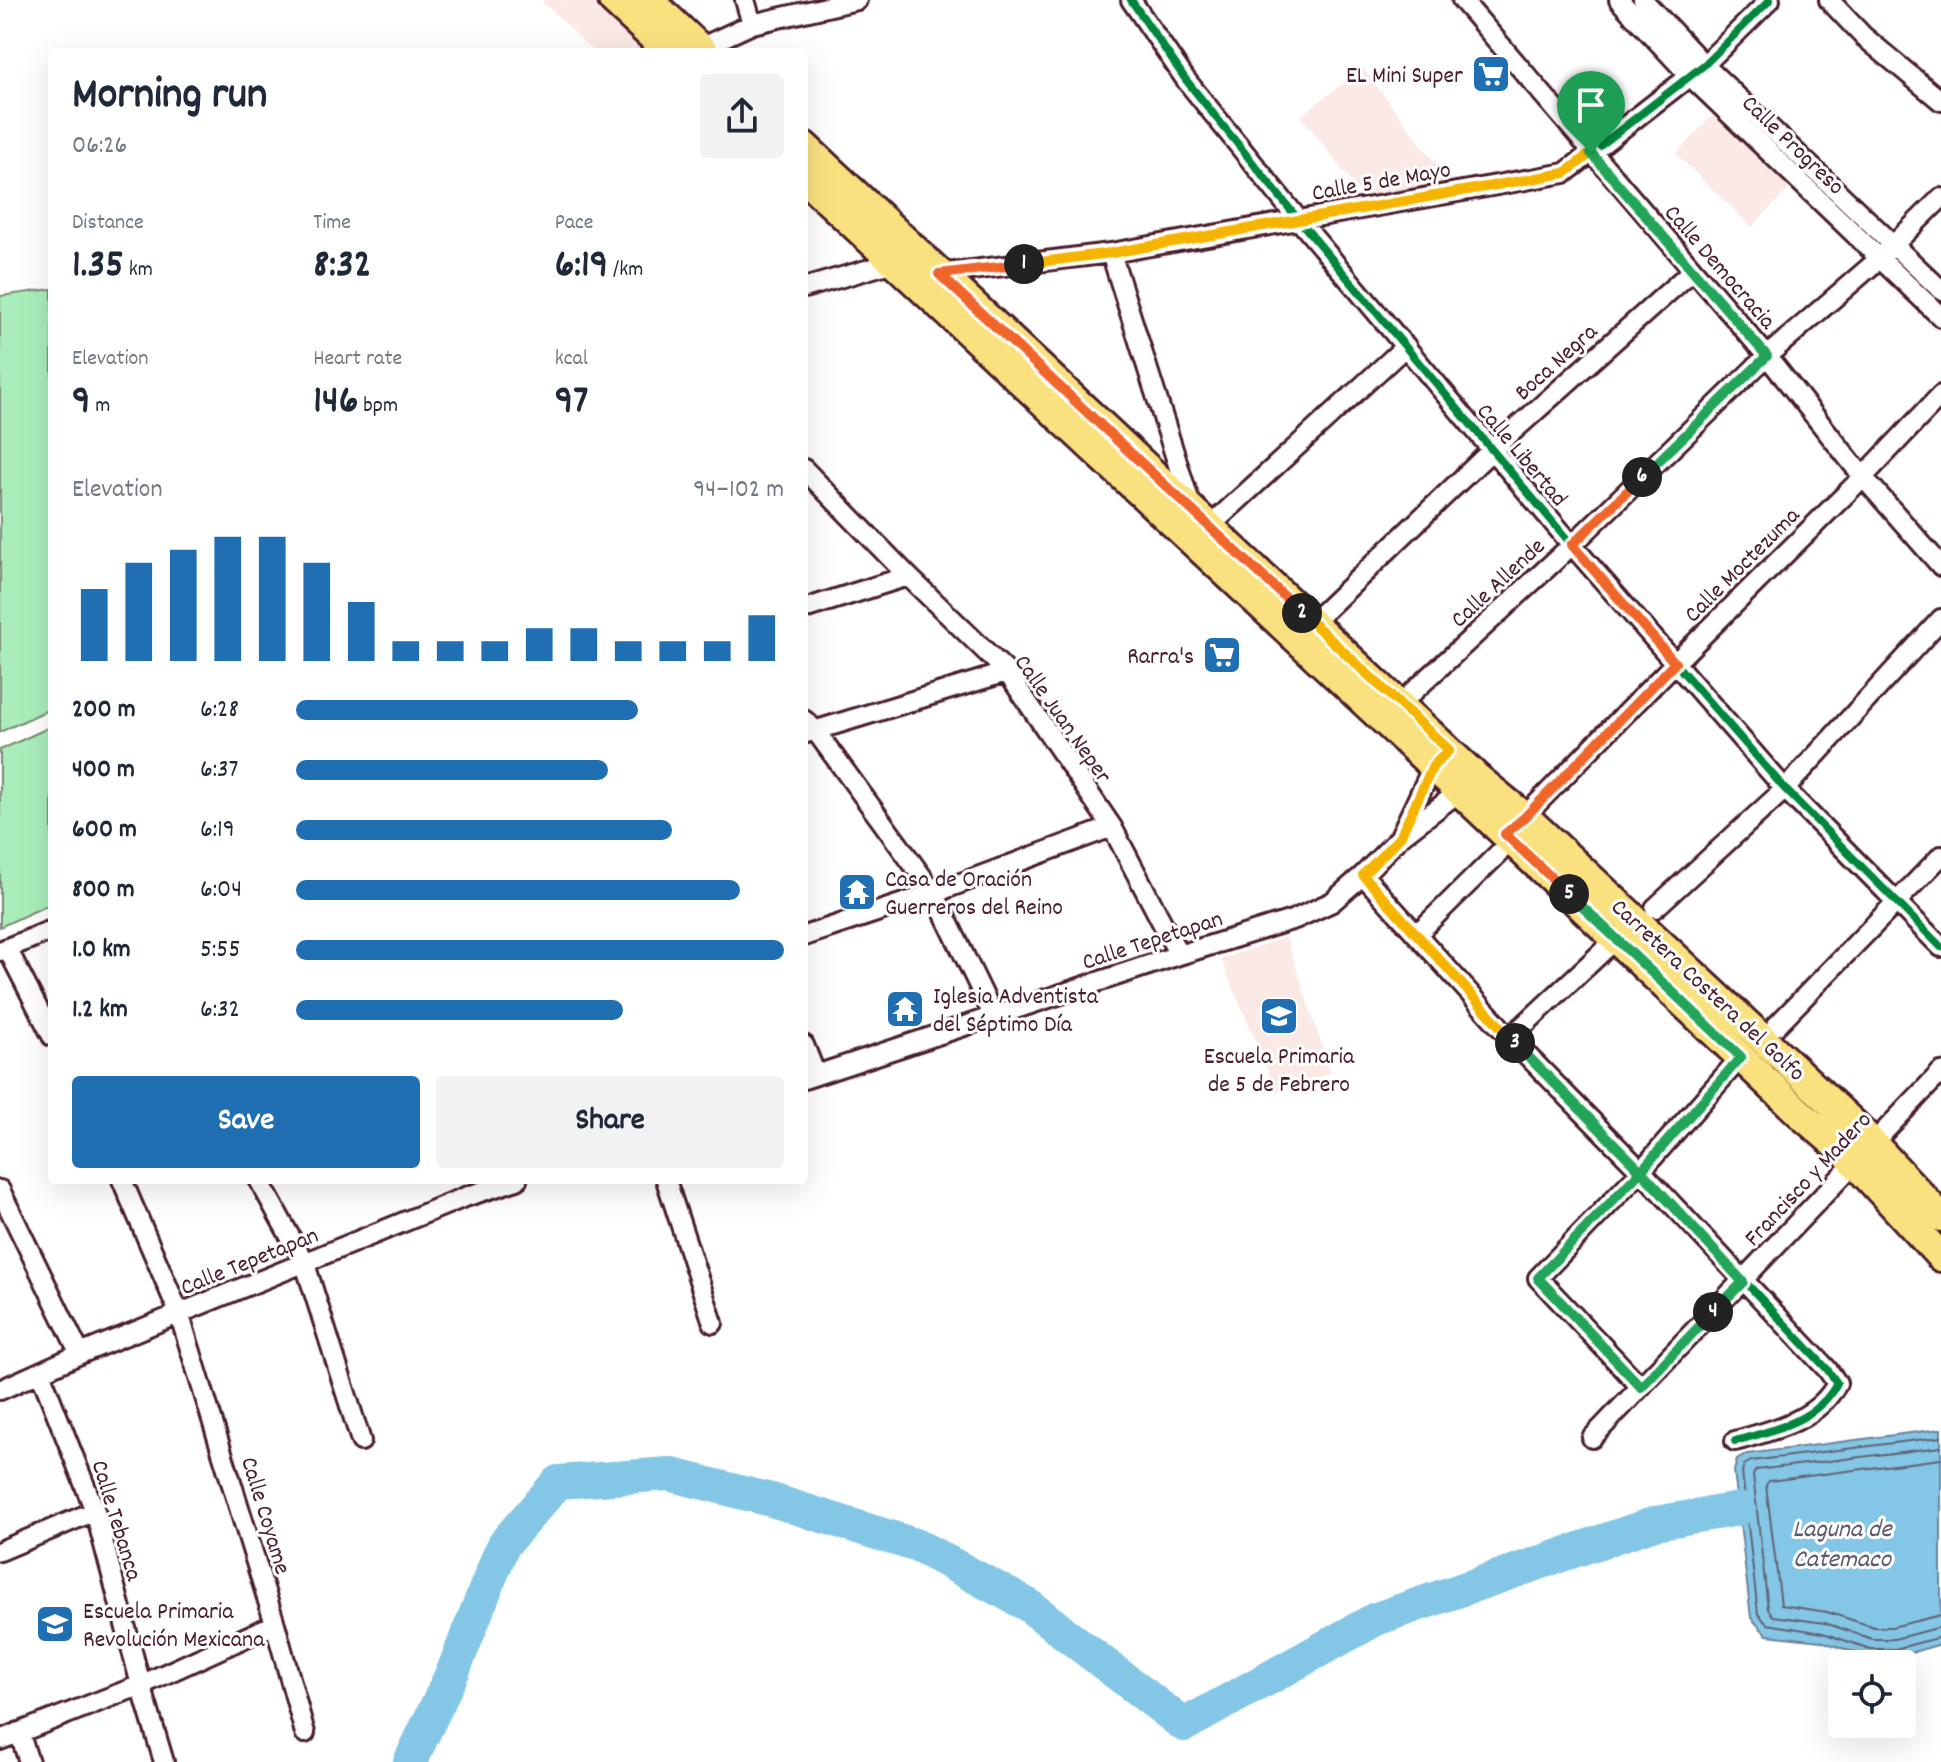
<!DOCTYPE html>
<meta charset="utf-8">
<style>
:root{--surface:#fff;--page:#f2f2f3;--text:#1f2937;--muted:#747a83;--accent:#1f6fb2}
body{margin:0;font-family:Dekko,sans-serif;background:var(--page);color:var(--text);height:100vh;display:flex;flex-direction:column;font-size:30px;white-space:nowrap}
*{box-sizing:border-box;margin:0}
p{font-size:26px;color:var(--muted)}
.icon{flex:none;width:44px;height:44px;fill:none;stroke:currentColor;stroke-width:2;stroke-linecap:round;stroke-linejoin:round}
.map{position:relative;flex:1;overflow:hidden}
.sheet{position:absolute;left:48px;top:48px;width:760px;height:1136px;display:flex;flex-direction:column;background:var(--surface);border-radius:8px;box-shadow:0 8px 32px #0002}
.sheet>*{flex:none}
.buttons{position:absolute;left:1828px;top:1650px;display:grid;gap:16px}
.buttons a{display:grid;place-items:center;width:88px;height:88px;border-radius:8px;background:var(--surface);box-shadow:0 8px 32px #0002;font-size:40px}
.pin{position:absolute;display:grid;place-items:center;width:68px;height:68px;color:#fff;margin:-82px -34px;border-radius:50% 50% 50% 0;rotate:-45deg;box-shadow:0 0 8px #0007}
.pin .icon{rotate:45deg}
.km{position:absolute;width:40px;height:40px;margin:-20px;border-radius:50%;background:#222;color:#fff;font-size:22px;line-height:40px;text-align:center}
.round{display:grid;place-items:center;flex:none;width:84px;height:84px;border-radius:8px;background:var(--page)}
.summary{display:flex;align-items:center;justify-content:space-between;height:136px;padding:0 24px}
h1{font-size:44px;font-weight:800;line-height:60px}
.stats{display:grid;grid-template-columns:repeat(3,1fr);gap:12px;height:136px;padding:8px 24px}
.stats div{display:grid;align-content:center}
.stats b{font-size:40px;font-weight:800}
.stats small{font-size:22px;font-weight:400}
.stats p{font-size:22px}
.chart{height:224px;padding:16px 24px}
.chart p{display:flex;justify-content:space-between}
.chart svg{width:100%;height:144px;margin-top:8px;stroke:var(--accent);stroke-width:6}
.cta{display:flex;gap:16px;margin-top:auto;padding:16px 24px}
.cta a{flex:1;height:92px;border-radius:8px;background:var(--accent);color:#fff;font-size:32px;font-weight:800;line-height:92px;text-align:center}
.cta a+a{background:var(--page);color:var(--text)}
ul{padding:0 24px;list-style:none;font-size:26px}
li{display:grid;grid-template-columns:128px 96px 1fr;align-items:center;height:60px}
li i{height:20px;border-radius:10px;background:var(--accent)}
.map>svg:first-child{display:block}
.built{fill:#fae9e4}
.green{fill:#a9eeba;stroke:#7a8672;stroke-width:2}
.water{fill:#84c6e5;stroke:#6d839b;stroke-width:2}
.lines{fill:none;stroke-linecap:round;stroke-linejoin:round}
.shore{stroke:#616275;stroke-width:2}
.river{stroke:#84c6e5;stroke-width:34}
.street-casing{stroke:#4a1f2b;stroke-width:24}
.primary-casing{stroke:#4a1f2b;stroke-width:34}
.street{stroke:#fff;stroke-width:18}
.primary{stroke:#fae180;stroke-width:28}
.cycleway-casing{stroke:#fff;stroke-width:13}
.cycleway{stroke:#00873e;stroke-width:8}
.split-1-casing{stroke:#fff;stroke-width:16}
.split-2-casing{stroke:#fff;stroke-width:16}
.split-3-casing{stroke:#fff;stroke-width:16}
.split-4-casing{stroke:#fff;stroke-width:16}
.split-5-casing{stroke:#fff;stroke-width:16}
.split-6-casing{stroke:#fff;stroke-width:16}
.split-7-casing{stroke:#fff;stroke-width:16}
.split-1{stroke:#f5b400;stroke-width:10}
.split-2{stroke:#f0652b;stroke-width:10}
.split-3{stroke:#f5b400;stroke-width:10}
.split-4{stroke:#22a559;stroke-width:10}
.split-5{stroke:#22a559;stroke-width:10}
.split-6{stroke:#f0652b;stroke-width:10}
.split-7{stroke:#22a559;stroke-width:10}
.labels{text-anchor:middle;stroke-width:6;stroke-linejoin:round;paint-order:stroke}
.poi-label{font-size:24px;fill:#4a1f2b;stroke:#fff;text-anchor:start}
.street-label{font-size:24px;fill:#4a1f2b;stroke:#fff}
.water-label{font-size:26px;font-style:italic;fill:#5e596c;stroke:#fff}
</style>
<div class="map">
<svg width="1941" height="1762" viewBox="0 0 1941 1762">
<rect width="100%" height="100%" fill="#fff"/>
<filter id="ink" filterUnits="userSpaceOnUse"><feTurbulence type="fractalNoise" baseFrequency=".0125" numOctaves="2"/><feDisplacementMap in="SourceGraphic" scale="16" xChannelSelector="R" yChannelSelector="G"/><feConvolveMatrix kernelMatrix="1 2 1 2 8 2 1 2 1" color-interpolation-filters="sRGB"/></filter>
<g filter="url(#ink)">
<path class="built" d="M541,0H595L648,52H594Z
M1363,68L1451,183L1365,199L1301,116Z
M1716,112L1793,185L1752,227L1676,154Z
M1286,937L1331,1073L1277,1092L1221,959Z"/>
<path class="green" d="M52,289V708L0,732V296Z
M52,726V903L0,927V750Z"/>
<path class="water" d="M1941,1429V1644L1896,1657H1869L1821,1641L1767,1635L1751,1618L1734,1471L1737,1460L1747,1454Z"/>
<g class="lines">
<path class="shore" d="M1941,1437L1751,1461L1744,1465L1742,1472L1758,1614L1767,1624L1823,1633L1870,1649H1895L1941,1637
M1941,1447L1756,1470L1753,1475L1768,1609L1773,1616L1825,1623L1872,1639H1894L1941,1627
M1941,1459L1769,1481L1766,1485L1781,1605L1827,1612L1874,1627H1892L1941,1615"/>
<path class="river" d="M410,1762L454,1669L503,1545L558,1482L669,1474L775,1501L918,1546L1028,1605L1184,1725L1376,1619L1655,1523L1739,1509"/>
<g class="street-casing">
<path id="street" d="M745,0L752,24
M1131,0L1186,80L1298,219L1572,545L1785,789L1941,947
M1462,0L1767,356L1863,477L1941,566
M1619,0L1690,76L1941,317
M1643,0L1704,65L1941,290
M1829,0L1863,36L1941,101
M697,52L700,48L752,24L857,0
M1111,253L1191,506
M939,274L1111,253L1565,173L1704,65L1770,0
M804,288L894,262
M804,469L908,576L1007,672L1112,827L1179,955
M1209,527L1406,346
M804,609L908,576
M1312,623L1493,449L1693,270
M1400,704L1572,545L1767,356L1879,259L1941,198
M804,720L815,730L934,893L994,1017
M807,733L1007,672
M1517,824L1675,663L1863,477L1941,395
M1401,834L1433,766L1438,761
M1363,875L1510,1038L1641,1171L1827,1369L1837,1383C1819,1420 1772,1431 1735,1441
M1655,908L1785,789L1941,619
M1418,933L1499,853
M804,936L934,893L1112,827
M7,948L52,1036
M0,951L52,930
M1776,1026L1941,856
M1510,1038L1616,939
M804,1045L816,1075
M804,1079L1179,955L1295,919L1332,902L1363,875L1400,837L1468,785
M122,1180L179,1313L275,1624L305,1733
M259,1180L305,1264L361,1441
M666,1180L713,1323
M0,1190L80,1354
M40,1372L95,1511L141,1685L164,1762
M1641,1387L1538,1278L1641,1171L1741,1057
M0,1390L80,1354L465,1197L517,1180
M1592,1438L1941,1072
M0,1551L95,1511
M19,1732L29,1762
M0,1740L141,1685L275,1624"/>
</g>
<g class="primary-casing">
<path id="primary" d="M613,0L669,52
M649,0L704,52
M804,146L1476,777L1525,817L1860,1130L1941,1217
M804,178L1433,766L1804,1117L1846,1153L1941,1257"/>
</g>
<use href="#street" class="street"/>
<use href="#primary" class="primary"/>
<g class="cycleway-casing">
<path id="cycleway" d="M1131,0L1186,80L1298,219L1572,545L1785,789L1941,947
M939,274L1111,253L1565,173L1704,65L1770,0
M1363,875L1510,1038L1641,1171L1827,1369L1837,1383C1819,1420 1772,1431 1735,1441"/>
</g>
<use href="#cycleway" class="cycleway"/>
</g>
</g>
<g class="lines" filter="url(#ink)">
<g class="split-1-casing">
<path id="split-1" d="M1024,264L1111,253L1565,173L1591,153"/>
</g>
<g class="split-2-casing">
<path id="split-2" d="M1024,264L939,274L1302,613"/>
</g>
<g class="split-3-casing">
<path id="split-3" d="M1302,613L1449,750L1433,766L1400,837L1363,875L1515,1043"/>
</g>
<g class="split-4-casing">
<path id="split-4" d="M1515,1043L1641,1171L1538,1278L1641,1387L1713,1312"/>
</g>
<g class="split-5-casing">
<path id="split-5" d="M1569,894L1741,1057L1641,1171L1743,1282L1713,1312"/>
</g>
<g class="split-6-casing">
<path id="split-6" d="M1569,894L1505,834L1525,817L1675,663L1572,545L1642,477"/>
</g>
<g class="split-7-casing">
<path id="split-7" d="M1591,153L1767,356L1642,477"/>
</g>
<use href="#split-1" class="split-1"/>
<use href="#split-2" class="split-2"/>
<use href="#split-3" class="split-3"/>
<use href="#split-4" class="split-4"/>
<use href="#split-5" class="split-5"/>
<use href="#split-6" class="split-6"/>
<use href="#split-7" class="split-7"/>
</g>
<defs>
<g id="supermarket-square" transform="scale(2)"><rect x="-9" y="-9" width="18" height="18" rx="4" fill="#1f6fb2" stroke="#fff"/><path d="M-6-5.5h2.5l.6 2H6L4.5 2H-2.5L-4.4-4H-6ZM-1.5 3.2a1.3 1.3 0 1 0 .1 0ZM3 3.2a1.3 1.3 0 1 0 .1 0Z" fill="#fff"/></g>
<g id="temple-square" transform="scale(2)"><rect x="-9" y="-9" width="18" height="18" rx="4" fill="#1f6fb2" stroke="#fff"/><path d="M0-6L5-2H3V0L6.5 2.5H4V6H1.5V3h-3V6H-4V2.5H-6.5L-3 0V-2H-5Z" fill="#fff"/></g>
<g id="school-square" transform="scale(2)"><rect x="-9" y="-9" width="18" height="18" rx="4" fill="#1f6fb2" stroke="#fff"/><path d="M0-5L7-2L0 1L-7-2ZM-4 1L0 2.5L4 1V4Q0 6-4 4Z" fill="#fff"/></g>
</defs>
<g fill-rule="evenodd">
<use href="#supermarket-square" x="1491" y="74"/>
<use href="#supermarket-square" x="1222" y="655"/>
<use href="#temple-square" x="857" y="892"/>
<use href="#temple-square" x="905" y="1009"/>
<use href="#school-square" x="1279" y="1016"/>
<use href="#school-square" x="55" y="1624"/>
</g>
<g class="labels">
<g class="poi-label">
<text x="1463" y="82" text-anchor="end">EL Mini Super</text>
<text x="1194" y="663" text-anchor="end">Rarra's</text>
<text x="885" y="886">Casa de Oración<tspan x="885" dy="28">Guerreros del Reino</tspan></text>
<text x="933" y="1003">Iglesia Adventista<tspan x="933" dy="28">del Séptimo Día</tspan></text>
<text x="1279" y="1063" text-anchor="middle">Escuela Primaria<tspan x="1279" dy="28">de 5 de Febrero</tspan></text>
<text x="83" y="1618">Escuela Primaria<tspan x="83" dy="28">Revolución Mexicana</tspan></text>
</g>
<g class="street-label">
<text transform="translate(1794 144) rotate(44)" y="8">Calle Progreso</text>
<text transform="translate(1381 180) rotate(-10)" y="8">Calle 5 de Mayo</text>
<text transform="translate(1721 266) rotate(49)" y="8">Calle Democracia</text>
<text transform="translate(1555 361) rotate(-42)" y="8">Boca Negra</text>
<text transform="translate(1523 454) rotate(50)" y="8">Calle Libertad</text>
<text transform="translate(1741 564) rotate(-45)" y="8">Calle Moctezuma</text>
<text transform="translate(1497 582) rotate(-43)" y="8">Calle Allende</text>
<text transform="translate(1064 718) rotate(55)" y="8">Calle Juan Neper</text>
<text transform="translate(1152 939) rotate(-18)" y="8">Calle Tepetapan</text>
<text transform="translate(1709 989) rotate(43)" y="8">Carretera Costera del Golfo</text>
<text transform="translate(1807 1178) rotate(-47)" y="8">Francisco y Madero</text>
<text transform="translate(249 1260) rotate(-22)" y="8">Calle Tepetapan</text>
<text transform="translate(267 1515) rotate(73)" y="8">Calle Coyame</text>
<text transform="translate(118 1520) rotate(73)" y="8">Calle Tebanca</text>
</g>
<g class="water-label">
<text x="1842" y="1536">Laguna de<tspan x="1842" dy="30">Catemaco</tspan></text>
</g>
</g>
</svg>
<div class="buttons">
<a><svg class="icon" aria-label="locate" viewBox="0 0 24 24"><circle cx="12" cy="12" r="6"/><path d="M12 2v4M12 18v4M2 12h4M18 12h4"/></svg></a>
</div>
<div class="pin" style="left:1591px;top:153px;background:#1e9e55"><svg class="icon" aria-label="arrive" viewBox="0 0 24 24"><path d="M6 21V4h12l-3 4 3 4H6"/></svg></div>
<b class="km" style="left:1024px;top:264px">1</b>
<b class="km" style="left:1302px;top:613px">2</b>
<b class="km" style="left:1515px;top:1043px">3</b>
<b class="km" style="left:1713px;top:1312px">4</b>
<b class="km" style="left:1569px;top:894px">5</b>
<b class="km" style="left:1642px;top:477px">6</b>
<section class="sheet">
<div class="summary"><div><h1>Morning run</h1><p>06:26</p></div><a class="round"><svg class="icon" aria-label="share" viewBox="0 0 24 24"><path d="M12 15V3M7 8l5-5 5 5M5 13v7h14v-7"/></svg></a></div>
<div class="stats">
<div><p>Distance</p><b>1.35<small> km</small></b></div>
<div><p>Time</p><b>8:32</b></div>
<div><p>Pace</p><b>6:19<small> /km</small></b></div>
</div>
<div class="stats">
<div><p>Elevation</p><b>9<small> m</small></b></div>
<div><p>Heart rate</p><b>146<small> bpm</small></b></div>
<div><p>kcal</p><b>97</b></div>
</div>
<div class="chart"><p><span>Elevation</span>94–102 m</p>
<svg viewBox="0 0 160 44" preserveAspectRatio="none"><path d="M5 44V22M15 44V14M25 44V10M35 44V6M45 44V6M55 44V14M65 44V26M75 44V38M85 44V38M95 44V38M105 44V34M115 44V34M125 44V38M135 44V38M145 44V38M155 44V30"/></svg>
</div>
<ul>
<li><b>200 m</b>6:28<i style="width:70%"></i></li>
<li><b>400 m</b>6:37<i style="width:64%"></i></li>
<li><b>600 m</b>6:19<i style="width:77%"></i></li>
<li><b>800 m</b>6:04<i style="width:91%"></i></li>
<li><b>1.0 km</b>5:55<i style="width:100%"></i></li>
<li><b>1.2 km</b>6:32<i style="width:67%"></i></li>
</ul>
<div class="cta"><a>Save</a><a>Share</a></div>
</section>
</div>
